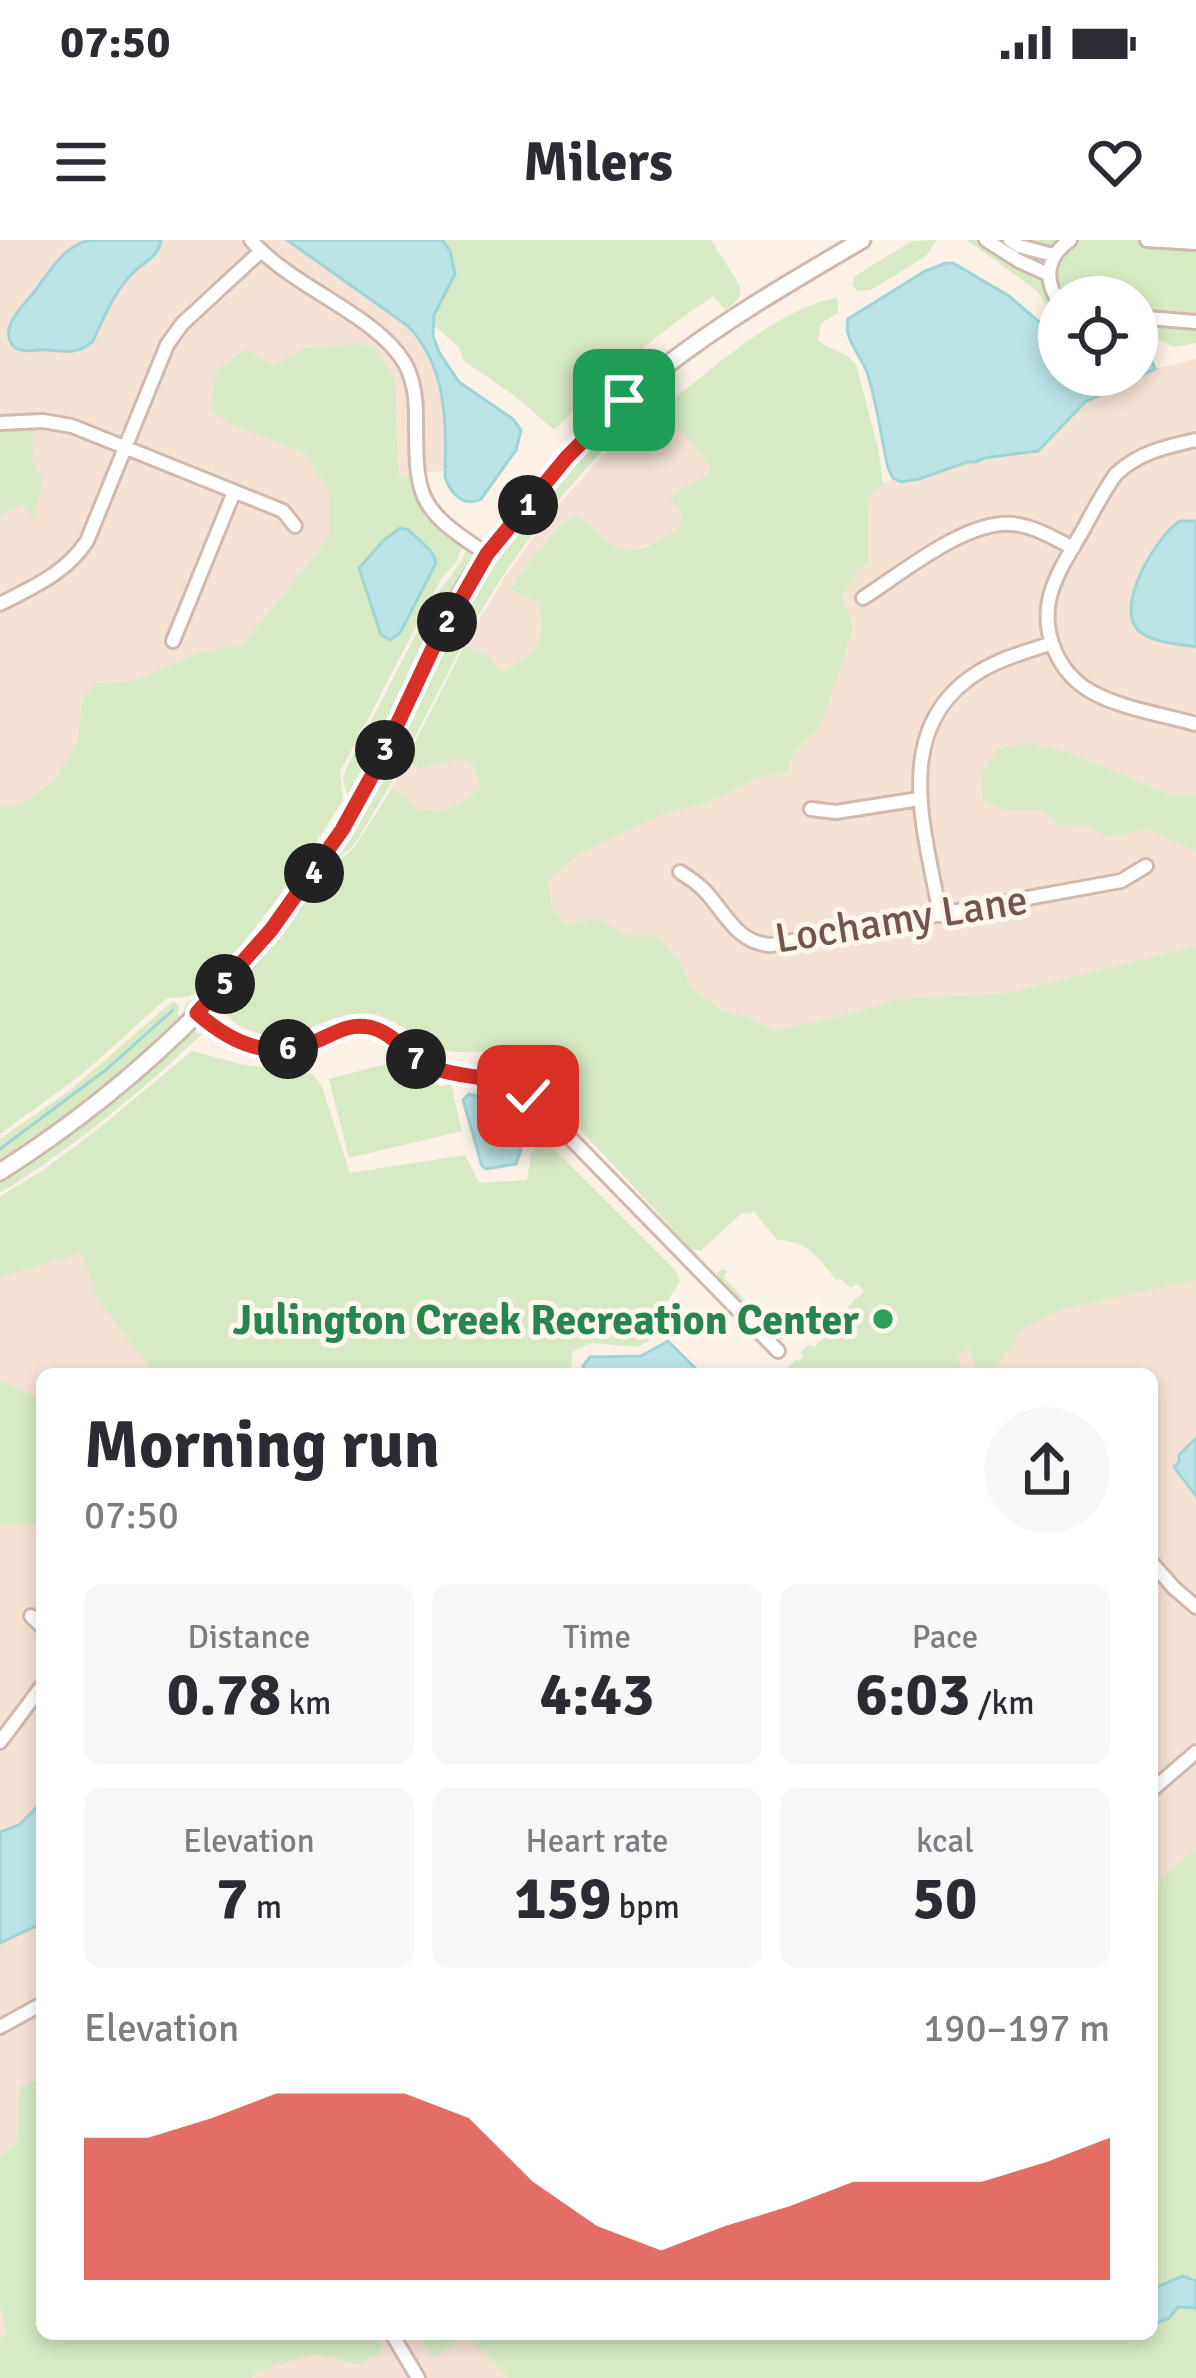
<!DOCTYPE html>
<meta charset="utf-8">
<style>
:root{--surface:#fff;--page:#f7f7f7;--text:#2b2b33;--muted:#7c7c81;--accent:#d93025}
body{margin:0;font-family:Signika,sans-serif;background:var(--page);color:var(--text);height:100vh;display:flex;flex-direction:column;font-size:45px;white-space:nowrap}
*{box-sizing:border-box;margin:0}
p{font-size:39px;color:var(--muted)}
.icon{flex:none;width:66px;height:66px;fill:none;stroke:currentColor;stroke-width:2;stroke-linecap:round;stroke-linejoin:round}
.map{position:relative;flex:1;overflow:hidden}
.details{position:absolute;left:36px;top:1128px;width:1122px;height:972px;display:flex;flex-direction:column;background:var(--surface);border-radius:18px;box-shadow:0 6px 18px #0003}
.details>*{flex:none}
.controls{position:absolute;left:1038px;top:36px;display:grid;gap:24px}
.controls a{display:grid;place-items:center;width:120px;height:120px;border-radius:50%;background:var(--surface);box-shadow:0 6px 18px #0003;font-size:60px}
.pin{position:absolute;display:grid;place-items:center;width:102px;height:102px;color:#fff;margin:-51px;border-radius:24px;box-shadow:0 6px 18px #0006}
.km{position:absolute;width:60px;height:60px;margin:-30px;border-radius:50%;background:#222;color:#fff;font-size:33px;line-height:60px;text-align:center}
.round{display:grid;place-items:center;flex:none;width:126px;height:126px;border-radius:63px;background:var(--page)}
.summary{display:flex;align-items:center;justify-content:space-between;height:204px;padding:0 48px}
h1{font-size:66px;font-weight:700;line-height:90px}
.figures{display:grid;grid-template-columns:repeat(3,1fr);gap:18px;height:204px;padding:12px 48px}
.figures div{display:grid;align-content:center;border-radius:18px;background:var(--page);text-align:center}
.figures b{font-size:60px;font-weight:700}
.figures small{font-size:33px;font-weight:400}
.figures p{font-size:33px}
.chart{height:336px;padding:24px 48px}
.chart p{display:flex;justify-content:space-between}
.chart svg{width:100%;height:216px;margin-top:12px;fill:var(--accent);opacity:.7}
.status{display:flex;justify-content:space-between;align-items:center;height:84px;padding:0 60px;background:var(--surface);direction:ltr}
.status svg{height:33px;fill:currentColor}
header{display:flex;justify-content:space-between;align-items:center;height:156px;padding:0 48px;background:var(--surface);font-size:54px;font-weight:700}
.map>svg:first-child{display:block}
.residential{fill:#f4e2d4}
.green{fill:#d7eac4;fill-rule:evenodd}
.water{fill:#bae4e6;stroke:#a0d5d8;stroke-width:3}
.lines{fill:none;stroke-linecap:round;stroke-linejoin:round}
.stream{stroke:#a0d5d8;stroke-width:3}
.minor-casing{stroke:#d0baaf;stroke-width:18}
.tertiary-casing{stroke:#d0baaf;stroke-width:21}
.minor{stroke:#fff;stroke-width:12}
.tertiary{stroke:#fff;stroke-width:15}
.route-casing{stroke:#fff;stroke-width:24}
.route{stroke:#d93025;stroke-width:15}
.leisure-dot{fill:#2e9e5b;stroke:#fff6ec;stroke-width:4.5}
.labels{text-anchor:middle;stroke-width:10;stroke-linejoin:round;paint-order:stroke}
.street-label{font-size:42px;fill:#75554b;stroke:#fff6ec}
.leisure-label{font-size:42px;font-weight:bold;fill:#27864d;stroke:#fff6ec;text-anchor:end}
</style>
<div class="status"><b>07:50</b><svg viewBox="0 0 49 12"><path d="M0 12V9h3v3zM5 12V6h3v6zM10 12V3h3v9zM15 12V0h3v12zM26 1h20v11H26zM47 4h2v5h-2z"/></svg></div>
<header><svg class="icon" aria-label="menu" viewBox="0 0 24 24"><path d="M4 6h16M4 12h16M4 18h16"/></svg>Milers<svg class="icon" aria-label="heart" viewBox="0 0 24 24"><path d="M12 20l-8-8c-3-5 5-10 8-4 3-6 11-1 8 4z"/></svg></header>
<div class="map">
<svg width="1196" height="2138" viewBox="0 0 1196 2138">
<rect width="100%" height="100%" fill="#fcf1e6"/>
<path class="residential" d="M0,0H287L408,86L421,100L442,147L446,230L399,237L397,176L275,126L245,110L217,131L227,183L304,213L329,251V297L243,404L198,413L133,441L96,443L82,460L77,501L56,538L22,564L0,567Z
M1196,119V555H1172L1065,511L1003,569L1043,570L1057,585L1085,586L1108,597L1148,589L1196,612V706L1007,753L898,759L838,777L774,790L748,777L723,770L693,749L679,720L657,695H627L598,679L564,683L552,667L548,640L580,614L664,574L704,564L760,537L787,532L795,511L821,486L853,386L842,357L855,332L868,322L869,257L883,243L893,238L901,242L919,239L984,218L1031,212L1085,162L1101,152L1155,129Z
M664,157L670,162L669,177L711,226L708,235L680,250L681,285L662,299L631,311L613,307L586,281L574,276L558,287L515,340L511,350L538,362L543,378L540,404L519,423L501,432L487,414L464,406L504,338L556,267L612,206Z
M409,514V519L443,522L462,519L473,525L480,547L461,565L437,572L415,568L406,555L392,548Z
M1196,719V2138H0V1030L223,975L262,1134H42V2094H1152V1134H954L919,983Z"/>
<path class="green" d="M336,0H711L740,46V57L726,71L713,56C655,95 604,140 554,190L520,160L463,120L459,107Z
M937,0L926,16L871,50L857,51L852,44L855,36L912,1Z
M967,0H1196V103L1174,107L1158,99L1137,102V57H1059V79L1052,74L1037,51Z
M837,58L839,73L821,83L818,100C832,112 844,110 856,124L878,208L883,243L869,257L868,322L855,333L842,357L853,386L844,418L821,486L795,511L787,532L760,537L704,564L664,574L580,614L548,640L552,667L564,683L599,679L627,695H657L679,720L693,749L722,770L748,777L774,790L838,777L898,759L1007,753L1196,706V1040L1063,1069L1024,1088L991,1134H978L969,1109L958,1114L962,1134H786V1130L796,1119L799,1121L803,1117L800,1113L809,1104L814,1107L827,1094L824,1090L864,1051L857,1044L851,1048L840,1039L836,1040C818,1017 808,1001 777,1000L754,972L741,974L701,1010H692C648,962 604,915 560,868C550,856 519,821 507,816C488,808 463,815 443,810C420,803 402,782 377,775C330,763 295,814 244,788C234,783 230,780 225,770L241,742L291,684L330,628L354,608L392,548L406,555L415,568C446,574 457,569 480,547L473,526L462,519L419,528L411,522L409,514L464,406L487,414L502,432C534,416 550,399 538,362L511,350L515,340L558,287L575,275C588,281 596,291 607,301C630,322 659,301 681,286L680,270L670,259L679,250L708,235L710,226L669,176L670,162C713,128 782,66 837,58Z
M356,104L375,107L395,139L399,237L410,236C420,269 436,286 463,306L455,324L441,339L340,532L343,560C300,628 254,699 194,754L187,757L167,758L81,835L0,894V567L22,564L56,538L77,501L82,460L96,443L133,441L198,413L243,404L329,297V251L304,213L227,183L210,169L217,131L245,109L275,125L304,108ZM409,290C419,302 433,308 436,323L400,393L363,322L392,293Z
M33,189L32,222L43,239L34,278L22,265L0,275V193Z
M600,195L610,203C557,258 511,318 473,385L462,376C501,309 548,251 600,195Z
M467,309L472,315V324L342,580L282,666L250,707L185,777L183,773L186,763C203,755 214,739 227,725C273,673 314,618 348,558L343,538L346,529L438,352L459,325Z
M456,388L469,392L399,528L391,522L392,512Z
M1026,503L1065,511L1172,555H1196V612L1148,589L1108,597L1085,586L1057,585L1043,570H1003L983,560L981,535L997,509Z
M382,530L396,535L358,599L351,608L329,625L291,678L238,742L216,777L214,765Z
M173,761L179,765L178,774L183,780L95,857L0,925V899L69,851Z
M193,792L202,794C140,853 73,908 0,953V937L99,867L119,858Z
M192,811L240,824L313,834L322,847L350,933L465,915L479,943L527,940L531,914L544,899L675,1030L680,1041L659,1075L661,1094L638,1107L592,1103L572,1112L571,1134H155L98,1060L82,1013L0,1037V956L39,933L93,893Z
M400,820L402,827H407L440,846L451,844L462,891L349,918L329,839Z
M723,1029L727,1032L723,1037L751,1067L758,1063L762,1068L757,1073L778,1095L785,1090V1099H774L720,1045L717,1040V1033Z
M0,1140L42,1160V1283L0,1286Z
M1196,1610V2041L1177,2037L1167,2045L1152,2049V1651L1170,1631Z
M41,1840L42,2094H375L381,2101V2113L358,2125L316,2114L260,2130L251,2138H0V2098L7,2094L0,2067V1917L17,1902L20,1846Z
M1178,2067L1196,2068V2138H509L471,2099L462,2098L436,2117L431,2115L417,2094H1152V2082L1155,2084L1169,2078Z"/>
<path class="water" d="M90,0H161C159,15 148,20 136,30C115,49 105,75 93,101C79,114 67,112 49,110C37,108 22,115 13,106C0,89 19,70 29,58C48,36 60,7 90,0Z
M287,0H442L450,11L455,34L434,75L433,96L439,112L459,142L513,179L521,190L516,210L481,259C464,268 450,253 445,237C446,183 448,128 408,86Z
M946,23H953L1009,56L1059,99V135H1137V111L1149,113L1155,129L1085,162L1038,211L984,218L976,222H967L919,239L901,242L893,238L888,228C881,197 877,163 867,132C860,114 843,98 848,79L925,31Z
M1180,281H1196V407C1179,404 1153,403 1139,391C1113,368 1157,295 1180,281Z
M400,288L409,290C419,302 433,308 436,323L400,393L390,400L381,395L359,328L384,300Z
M469,854C518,866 535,873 516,924L486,929L482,926L463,860Z
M668,1101L701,1134H584L583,1126L590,1117L641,1116Z
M1196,1198V1256L1174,1227L1179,1222V1215Z
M42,1562V1683L0,1703V1592L19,1585Z
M1183,2036L1196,2041V2068L1178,2067L1169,2078L1155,2084L1152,2082V2049Z"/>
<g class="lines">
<path class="stream" d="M0,909L107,829L173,770"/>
<g class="minor-casing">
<path id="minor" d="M251,0C291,47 375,74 404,122C414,139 416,157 416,176C416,258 416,268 487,314
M986,0L1019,21L1048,34
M1010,0L1019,6L1053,15
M1147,0L1196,3
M1059,62C1043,39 1047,16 1070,0
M1137,77L1196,82
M0,183L43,181L72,186L283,271L295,286
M1196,200C1165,207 1140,212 1116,234C1103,252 1093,271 1083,290C1071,311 1056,333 1050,356C1041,393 1058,432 1090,451C1119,468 1164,475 1196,484
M863,358C902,333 966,280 1012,284C1035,286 1053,298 1073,308
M0,364C33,347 66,333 87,301L167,105L182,84L261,11
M173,401L234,252
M811,569L836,572L919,559
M680,632C688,637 697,643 704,650C726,673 736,703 771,705L1121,641L1146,626
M940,675C925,589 888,485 982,430C1004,417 1029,411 1052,403
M198,773C233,805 271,820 317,801C333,794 344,786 361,786C391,787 407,818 434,828C476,844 497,829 538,865L778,1111
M1152,1323L1174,1348L1196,1367
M31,1376L42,1387
M0,1502L42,1446
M1152,1550L1196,1512
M0,1787L42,1764
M392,2094L418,2138"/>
</g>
<g class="tertiary-casing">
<path id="tertiary" d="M0,932C147,838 279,709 362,554C405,475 434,385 488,312C536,247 599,177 663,128C726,79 794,40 862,0"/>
</g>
<use href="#minor" class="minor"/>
<use href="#tertiary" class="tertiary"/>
</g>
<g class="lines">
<g class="route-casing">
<path id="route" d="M528,856C491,831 467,841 431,827C408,817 394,792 369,787C348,783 334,794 316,801C270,820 233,805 197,773L271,690L342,590L379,523L433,408L487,314L567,217L624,160"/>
</g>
<use href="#route" class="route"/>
</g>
<circle class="leisure-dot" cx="883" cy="1079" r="12"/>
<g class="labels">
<g class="street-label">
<text transform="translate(901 678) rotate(-9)" y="15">Lochamy Lane</text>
</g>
<g class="leisure-label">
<text x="859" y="1094">Julington Creek Recreation Center</text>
</g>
</g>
</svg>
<div class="controls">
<a><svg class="icon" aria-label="locate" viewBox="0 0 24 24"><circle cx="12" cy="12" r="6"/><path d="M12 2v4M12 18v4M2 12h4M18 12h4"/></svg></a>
</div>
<div class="pin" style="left:624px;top:160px;background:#1e9e55"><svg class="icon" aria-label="arrive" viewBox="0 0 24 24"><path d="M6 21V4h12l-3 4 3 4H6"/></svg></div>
<div class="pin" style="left:528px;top:856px;background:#d93025"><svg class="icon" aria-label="check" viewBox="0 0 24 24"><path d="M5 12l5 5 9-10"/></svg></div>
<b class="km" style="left:528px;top:265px">1</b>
<b class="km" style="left:447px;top:382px">2</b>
<b class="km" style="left:385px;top:510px">3</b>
<b class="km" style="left:314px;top:633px">4</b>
<b class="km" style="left:225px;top:744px">5</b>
<b class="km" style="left:288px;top:809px">6</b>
<b class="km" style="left:416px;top:819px">7</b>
<section class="details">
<div class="summary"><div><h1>Morning run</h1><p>07:50</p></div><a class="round"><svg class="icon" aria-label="share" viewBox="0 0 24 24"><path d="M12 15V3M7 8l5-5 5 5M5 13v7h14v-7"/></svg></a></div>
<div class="figures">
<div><p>Distance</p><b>0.78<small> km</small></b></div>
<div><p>Time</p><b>4:43</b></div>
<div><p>Pace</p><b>6:03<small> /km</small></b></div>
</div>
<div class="figures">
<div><p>Elevation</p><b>7<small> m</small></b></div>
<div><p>Heart rate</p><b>159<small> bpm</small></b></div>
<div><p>kcal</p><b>50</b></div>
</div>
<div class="chart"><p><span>Elevation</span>190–197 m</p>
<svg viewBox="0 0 160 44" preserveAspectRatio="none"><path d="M0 44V15L10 15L20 11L30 6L40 6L50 6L60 11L70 24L80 33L90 38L100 33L110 29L120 24L130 24L140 24L150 20L160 15V44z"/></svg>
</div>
</section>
</div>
